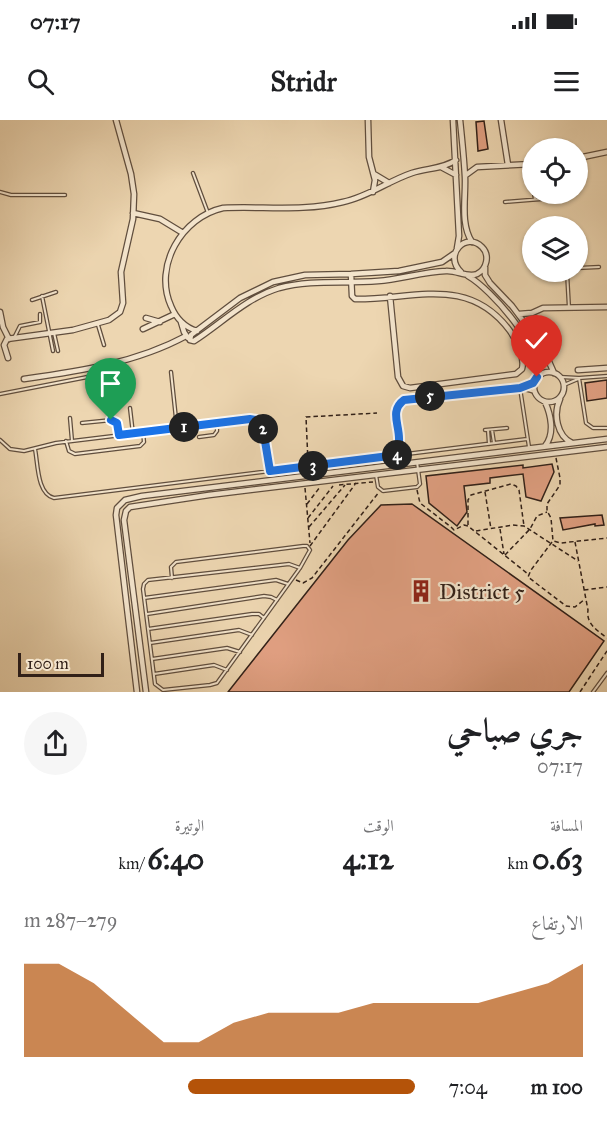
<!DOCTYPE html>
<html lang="ar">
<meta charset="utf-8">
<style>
:root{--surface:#fff;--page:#f6f6f6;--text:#202124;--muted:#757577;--accent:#b45309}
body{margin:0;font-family:"IM FELL Great Primer",Amiri,serif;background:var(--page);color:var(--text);direction:rtl;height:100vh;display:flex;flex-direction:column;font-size:22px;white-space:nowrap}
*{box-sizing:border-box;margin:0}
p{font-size:20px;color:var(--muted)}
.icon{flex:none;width:33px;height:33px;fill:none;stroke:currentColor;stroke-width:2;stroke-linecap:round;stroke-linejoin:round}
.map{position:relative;height:572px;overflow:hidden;direction:ltr}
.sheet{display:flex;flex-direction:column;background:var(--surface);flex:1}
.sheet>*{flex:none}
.controls{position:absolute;left:522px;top:18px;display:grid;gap:12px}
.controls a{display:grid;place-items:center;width:66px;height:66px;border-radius:50%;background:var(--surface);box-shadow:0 2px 4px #0004;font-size:30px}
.scale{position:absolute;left:18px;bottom:15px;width:86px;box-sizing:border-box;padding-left:6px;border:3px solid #312018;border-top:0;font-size:16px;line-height:21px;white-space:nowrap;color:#312018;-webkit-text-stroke:4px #f3e4cc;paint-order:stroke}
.pin{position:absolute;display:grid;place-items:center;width:51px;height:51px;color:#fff;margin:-62px -26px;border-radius:50% 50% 50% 0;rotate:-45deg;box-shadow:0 0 6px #0007}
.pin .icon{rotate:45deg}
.km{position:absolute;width:30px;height:30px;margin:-15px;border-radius:50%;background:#222;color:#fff;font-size:16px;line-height:30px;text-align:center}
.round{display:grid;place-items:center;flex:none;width:63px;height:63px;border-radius:32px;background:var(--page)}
.overview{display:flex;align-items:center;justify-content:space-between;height:102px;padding:0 24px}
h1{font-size:33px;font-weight:700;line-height:45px}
.stats{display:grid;grid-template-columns:repeat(3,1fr);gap:9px;height:102px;padding:6px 24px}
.stats div{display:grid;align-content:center}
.stats b{font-size:30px;font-weight:700}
.stats small{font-size:16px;font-weight:400}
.stats p{font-size:16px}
.chart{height:168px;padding:12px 24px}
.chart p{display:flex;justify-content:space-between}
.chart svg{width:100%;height:108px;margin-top:6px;fill:var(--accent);opacity:.7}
ul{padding:0 24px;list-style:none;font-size:20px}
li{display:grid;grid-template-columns:96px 72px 1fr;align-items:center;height:45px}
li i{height:15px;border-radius:8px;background:var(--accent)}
.status{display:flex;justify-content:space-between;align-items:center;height:42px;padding:0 30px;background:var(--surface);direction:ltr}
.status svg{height:16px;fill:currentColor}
header{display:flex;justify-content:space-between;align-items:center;height:78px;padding:0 24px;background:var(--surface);font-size:27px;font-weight:700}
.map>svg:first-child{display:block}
.building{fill:#e1a082;stroke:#312018;stroke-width:1.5}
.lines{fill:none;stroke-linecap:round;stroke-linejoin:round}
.lane-casing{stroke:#604e3e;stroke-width:4.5}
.street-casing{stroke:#604e3e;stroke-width:7}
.path{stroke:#312018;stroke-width:1.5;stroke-dasharray:4.5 3;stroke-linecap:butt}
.lane{stroke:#f3e4cc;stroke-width:2}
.street{stroke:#f3e4cc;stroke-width:4.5}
.route-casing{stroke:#fff;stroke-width:12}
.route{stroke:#1a73e8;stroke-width:8}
.labels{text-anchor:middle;stroke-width:4.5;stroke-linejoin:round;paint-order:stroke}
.poi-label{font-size:22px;fill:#312018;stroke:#f3e4cc;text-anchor:start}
</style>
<div class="status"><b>07:17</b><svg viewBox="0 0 49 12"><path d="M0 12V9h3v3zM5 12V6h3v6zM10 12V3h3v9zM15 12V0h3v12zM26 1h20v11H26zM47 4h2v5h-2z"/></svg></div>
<header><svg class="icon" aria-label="menu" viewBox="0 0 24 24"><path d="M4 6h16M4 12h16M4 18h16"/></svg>Stridr<svg class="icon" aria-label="search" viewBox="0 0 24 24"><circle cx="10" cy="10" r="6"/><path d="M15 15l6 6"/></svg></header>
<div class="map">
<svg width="607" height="572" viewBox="0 0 607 572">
<rect width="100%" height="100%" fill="#edd6b1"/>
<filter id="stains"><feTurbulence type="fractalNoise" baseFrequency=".00333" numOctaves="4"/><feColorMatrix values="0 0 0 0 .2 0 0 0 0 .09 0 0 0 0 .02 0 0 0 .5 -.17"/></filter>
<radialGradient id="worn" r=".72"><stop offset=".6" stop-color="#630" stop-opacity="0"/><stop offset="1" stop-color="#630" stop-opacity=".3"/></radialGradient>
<path class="building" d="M484,1L488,29L478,31L476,2Z
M607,260V278L587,281L585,263Z
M552,344L554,352L541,381L526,377L523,354L490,358V363L464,366L467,392L457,406L429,383L426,356L523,345V348Z
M412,384L604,521L569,572H228L348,420L381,385Z
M602,395L604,405L595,406V404L563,410L560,398Z"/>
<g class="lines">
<g class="lane-casing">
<path id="lane" d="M193,53L208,93
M0,72L11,75H65
M534,74L535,79
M505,82L567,77
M578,148L599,147
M567,152L569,188
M42,176L53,231
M32,180L56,172
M98,205L104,225
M54,213L58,231
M14,218L20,206L40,202V194
M171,252L177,308
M607,256L579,258L586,303L593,308H607
M561,257L579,258
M564,265L578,259
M520,268L529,327
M520,268L535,272
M0,274L108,253
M130,288L133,314
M70,298L72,321
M82,303L112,300L117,303L119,315
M485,310L507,308
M488,310L489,324
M492,310L494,323
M199,317L214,315L217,311V303
M0,320L10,329L24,331L56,323L253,299C269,306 268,336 270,351
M66,321L69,331L75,334L140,326L144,322L143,312
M35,329C38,344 37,374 54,378L527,319
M405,334C400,318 386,293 404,280L520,268L536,260
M397,335L399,322
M376,355L378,367L383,371L417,367L420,364L417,342
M172,458L171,447L176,442L303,426H307L310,430L300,448L217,563L210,565L163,570L155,564L143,469L144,464L148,460L289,444L300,448
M144,478L276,460L288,464
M147,494L264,476L271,477L277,480
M148,509L252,494H259L264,498
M150,523L239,510L252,515
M152,539L227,528L240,532
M154,554L214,545L227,550
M593,572L607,553"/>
</g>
<g class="street-casing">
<path id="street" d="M368,0L369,37L375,60L373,72
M453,0L459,116L457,128
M460,0C462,19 464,38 465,57C466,77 460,104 472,122
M501,0L508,45
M578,38L607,32
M441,47L456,55
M374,54L389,63
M466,55L477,47L532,44
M133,93L160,99L183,113
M485,147V155L490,163L512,186L542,226L554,253
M351,154L352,176L355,179C412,180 468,154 510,211C517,221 525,237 522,249L516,254L410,268L403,266L398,257L390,176
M468,156C491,169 544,229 537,257
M0,192L3,207L9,219
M519,194L532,193L543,188L607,187
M146,198L160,202
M181,202L184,212L188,218
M143,209L175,194
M197,211C184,207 176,198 171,186C153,146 182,97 223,88C263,86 303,92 343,82C368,77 388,61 412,53C427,48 443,49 456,40
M190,220L194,221C222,203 246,178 279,168C312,159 345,164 378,161C401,159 423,152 446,151C456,150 468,158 477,154C487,149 490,135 482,127C466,111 443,135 461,152
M190,220L191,215L240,178L273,162L305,155L351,154L399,151L442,142L455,133
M8,238L4,225L7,219L73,210L109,200L120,192L123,183L121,152L133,99L134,74L131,54L116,0
M578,250L607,248
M534 267a15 15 0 1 1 30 0a15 15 0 1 1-30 0Z
M24,259C80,251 136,243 186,216
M560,279C553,294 557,316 572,323
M545,326C555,314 551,295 545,282
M137,572L116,395L117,388L125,380L142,376L607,319
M146,572L124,400L126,391L130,387L209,375L607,327"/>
</g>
<path class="path" d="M556,338L560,358V365L547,384V391L551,398L553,421L561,423L607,418
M308,342L306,297L377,293
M339,365L373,362
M305,368L310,423
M417,370L420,383L451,407L454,410L464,405L468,406L528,454
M485,372L491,409
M307,384L320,367
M308,398L333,366
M468,405V380L471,375L511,364L516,366L519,370L524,406
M309,407L345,365
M500,409L504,434
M476,411L513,405L524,406L578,441
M552,422L531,450L528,457L566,486L575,487L585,479
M575,422L588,490C586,504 597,510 607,518
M310,426L356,363
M505,435L530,409L537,396L547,392
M296,460L303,463L312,458L379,372
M584,470L607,467
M580,572L607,531"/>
<use href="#lane" class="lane"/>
<use href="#street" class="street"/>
</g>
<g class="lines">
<g class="route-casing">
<path id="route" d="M111,300L117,303L119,315L250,299L256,300L263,309L270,351L397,335C397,330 399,326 399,321C400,305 389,291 404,280L520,268L533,263L537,257"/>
</g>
<use href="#route" class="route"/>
</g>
<defs>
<g id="building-bare" transform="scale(1.8)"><path d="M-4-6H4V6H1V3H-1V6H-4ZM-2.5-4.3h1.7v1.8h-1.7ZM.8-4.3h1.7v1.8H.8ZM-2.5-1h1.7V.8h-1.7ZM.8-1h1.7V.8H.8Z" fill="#8f2418" stroke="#f3e4cc" stroke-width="2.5" paint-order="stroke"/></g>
</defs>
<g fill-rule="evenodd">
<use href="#building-bare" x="421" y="471"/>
</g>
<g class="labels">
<g class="poi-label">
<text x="439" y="479">District 5</text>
</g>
</g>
<rect width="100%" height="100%" filter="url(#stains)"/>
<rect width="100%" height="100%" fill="url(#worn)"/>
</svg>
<div class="controls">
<a><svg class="icon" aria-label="locate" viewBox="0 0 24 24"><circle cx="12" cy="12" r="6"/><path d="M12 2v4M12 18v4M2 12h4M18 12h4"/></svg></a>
<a><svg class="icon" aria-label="layers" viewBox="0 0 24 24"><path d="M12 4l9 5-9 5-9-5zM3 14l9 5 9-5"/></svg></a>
</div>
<div class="scale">100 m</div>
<div class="pin" style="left:111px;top:300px;background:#1e9e55"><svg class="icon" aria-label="arrive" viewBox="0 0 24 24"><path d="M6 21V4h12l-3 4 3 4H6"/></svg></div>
<div class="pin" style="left:537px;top:257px;background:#d93025"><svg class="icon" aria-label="check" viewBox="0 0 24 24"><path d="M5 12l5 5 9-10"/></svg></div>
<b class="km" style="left:184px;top:307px">1</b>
<b class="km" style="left:263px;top:309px">2</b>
<b class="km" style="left:313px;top:346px">3</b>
<b class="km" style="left:397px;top:335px">4</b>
<b class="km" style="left:430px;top:276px">5</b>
</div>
<section class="sheet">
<div class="overview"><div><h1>جري صباحي</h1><p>07:17</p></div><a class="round"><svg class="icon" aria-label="share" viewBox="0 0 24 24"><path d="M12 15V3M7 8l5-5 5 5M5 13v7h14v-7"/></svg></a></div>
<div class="stats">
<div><p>المسافة</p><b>0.63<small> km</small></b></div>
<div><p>الوقت</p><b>4:12</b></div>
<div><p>الوتيرة</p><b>6:40<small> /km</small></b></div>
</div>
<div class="chart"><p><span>الارتفاع</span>279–287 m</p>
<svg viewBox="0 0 160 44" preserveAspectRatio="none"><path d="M0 44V6L10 6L20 14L30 26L40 38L50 38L60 30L70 26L80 26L90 26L100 22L110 22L120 22L130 22L140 18L150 14L160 6V44z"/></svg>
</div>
<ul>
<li><b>100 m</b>7:04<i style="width:58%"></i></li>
</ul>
</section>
